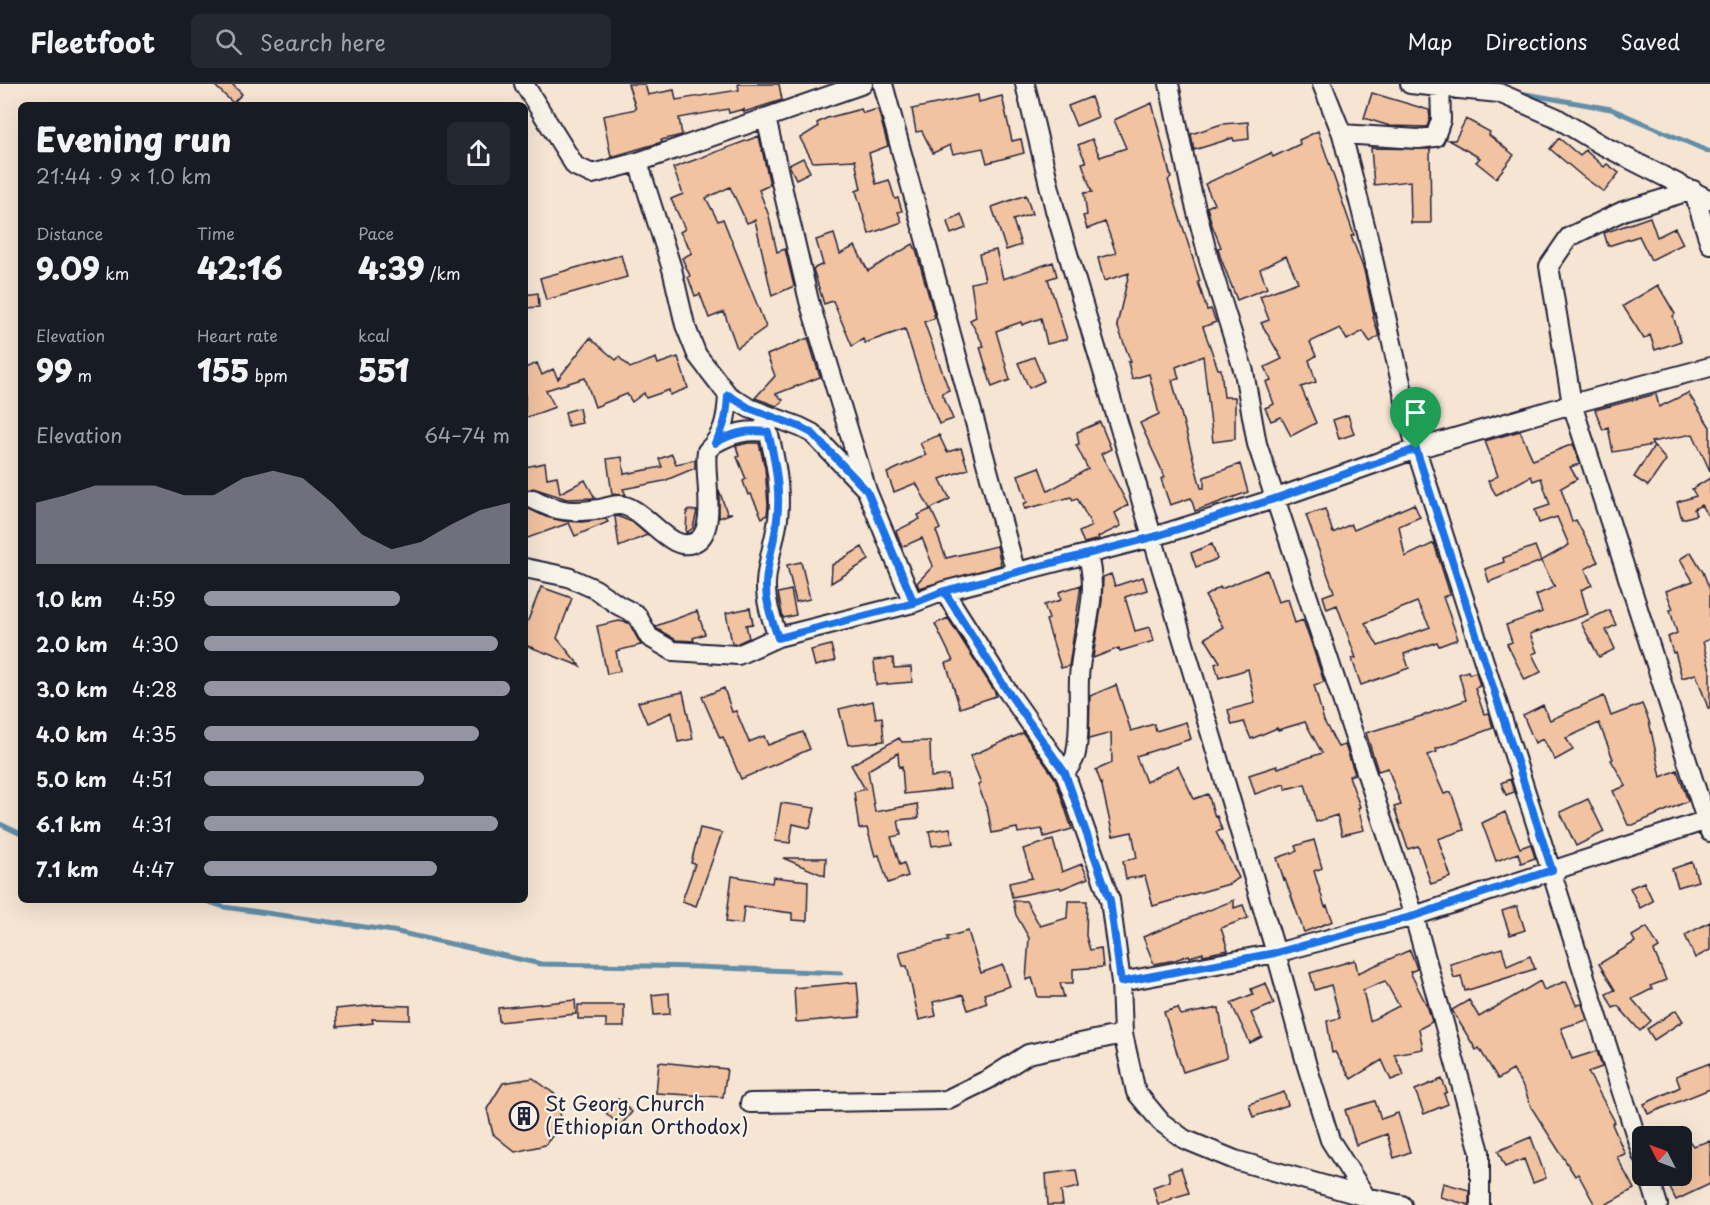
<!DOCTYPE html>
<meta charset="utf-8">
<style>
:root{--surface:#171b24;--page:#242831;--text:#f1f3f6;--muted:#9ea1a6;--line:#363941;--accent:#9495a2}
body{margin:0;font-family:"Playpen Sans",sans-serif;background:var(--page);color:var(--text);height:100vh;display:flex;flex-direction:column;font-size:22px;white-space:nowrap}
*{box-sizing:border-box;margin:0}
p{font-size:20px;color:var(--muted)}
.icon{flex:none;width:33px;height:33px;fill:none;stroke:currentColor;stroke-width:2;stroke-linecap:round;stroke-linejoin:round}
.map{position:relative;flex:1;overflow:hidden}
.side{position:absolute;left:18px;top:18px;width:510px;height:801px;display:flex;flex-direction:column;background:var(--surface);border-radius:9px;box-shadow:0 6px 24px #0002}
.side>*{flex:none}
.needle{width:39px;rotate:312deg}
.buttons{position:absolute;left:1632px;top:1042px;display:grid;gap:12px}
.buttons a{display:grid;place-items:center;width:60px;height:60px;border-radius:9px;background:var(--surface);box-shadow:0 6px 24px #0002;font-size:30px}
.pin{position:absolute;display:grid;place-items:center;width:51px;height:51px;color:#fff;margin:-62px -26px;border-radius:50% 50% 50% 0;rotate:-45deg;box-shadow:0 0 6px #0007}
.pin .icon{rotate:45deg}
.round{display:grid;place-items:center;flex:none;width:63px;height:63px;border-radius:9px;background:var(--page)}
.summary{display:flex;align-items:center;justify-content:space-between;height:102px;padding:0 18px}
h1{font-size:33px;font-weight:800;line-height:45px}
.metrics{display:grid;grid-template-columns:repeat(3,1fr);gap:9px;height:102px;padding:6px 18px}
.metrics div{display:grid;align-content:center}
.metrics b{font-size:30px;font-weight:800}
.metrics small{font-size:16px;font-weight:400}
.metrics p{font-size:16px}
.chart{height:168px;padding:12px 18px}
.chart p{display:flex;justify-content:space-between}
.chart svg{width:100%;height:108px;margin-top:6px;fill:var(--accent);opacity:.7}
ul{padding:0 18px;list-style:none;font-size:20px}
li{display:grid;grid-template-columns:96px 72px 1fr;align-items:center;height:45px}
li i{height:15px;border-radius:8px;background:var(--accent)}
header{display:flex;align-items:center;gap:36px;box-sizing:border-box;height:84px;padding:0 30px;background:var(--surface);border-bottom:2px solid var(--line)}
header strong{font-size:28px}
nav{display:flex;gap:33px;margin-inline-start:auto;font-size:21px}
.search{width:420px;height:54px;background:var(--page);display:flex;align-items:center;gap:15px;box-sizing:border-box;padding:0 21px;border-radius:9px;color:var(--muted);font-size:22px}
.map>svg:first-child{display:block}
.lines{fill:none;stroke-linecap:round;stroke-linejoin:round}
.stream{stroke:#638ea8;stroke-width:5}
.building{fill:#f2c3a1;stroke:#22223b;stroke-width:1.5;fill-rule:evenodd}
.street-casing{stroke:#22223b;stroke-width:22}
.street{stroke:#f7f3e8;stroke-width:18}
.route-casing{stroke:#fff;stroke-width:12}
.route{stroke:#1a73e8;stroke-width:8}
.labels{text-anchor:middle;stroke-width:4.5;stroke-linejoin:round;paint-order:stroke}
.poi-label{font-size:20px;fill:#22223b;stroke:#f7f3e8;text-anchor:start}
</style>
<header>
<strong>Fleetfoot</strong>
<div class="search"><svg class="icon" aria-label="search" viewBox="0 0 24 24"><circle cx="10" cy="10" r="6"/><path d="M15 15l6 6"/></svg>Search here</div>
<nav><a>Map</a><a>Directions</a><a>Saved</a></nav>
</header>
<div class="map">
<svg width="1710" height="1121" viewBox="0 0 1710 1121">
<rect width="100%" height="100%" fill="#f6e5d3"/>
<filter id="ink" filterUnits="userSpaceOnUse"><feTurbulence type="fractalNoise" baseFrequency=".0167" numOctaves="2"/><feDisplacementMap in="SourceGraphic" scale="12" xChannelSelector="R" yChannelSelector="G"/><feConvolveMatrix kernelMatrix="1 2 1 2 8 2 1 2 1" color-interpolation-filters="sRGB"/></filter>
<g filter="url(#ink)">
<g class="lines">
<path class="stream" d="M1520,9L1611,25L1710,68
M0,740L21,750
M203,816L224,823L393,847L541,880L697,883L841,889"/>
</g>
<path class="building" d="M213,0H232L242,10L233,19Z
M628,0H645L648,11L674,6L676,16L739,6L738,0H779L782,16L744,28V25L729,29L728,25L679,34L682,51L661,56L662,58L611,73L603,32L636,25Z
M1372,9L1429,26L1430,34L1427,43L1390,42L1364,34Z
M978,11L979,18L1002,12L1012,57L1021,55L1024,69L987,79L983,64L953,70L950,61L933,69L922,47L916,48L912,25Z
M1091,13L1098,33L1076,42L1068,22Z
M1152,19L1171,94L1168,96L1200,197L1198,198L1207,226L1211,225L1216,238L1203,243L1218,285H1221L1224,313H1235V355L1213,358L1203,272L1176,283L1179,295L1172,296L1201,404H1204V393L1240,380L1248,408L1195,427L1191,414L1170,421L1161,395L1165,393L1140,339L1159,330L1149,290L1132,295L1128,278H1131L1117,241L1129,189L1104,197L1098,174L1116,169L1105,138L1087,145L1083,132L1087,131L1084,109L1092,108L1082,79L1086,78L1078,61L1092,55L1100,73L1126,64L1114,36Z
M861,25L863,29L878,25L888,62L869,69L876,100L889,96L895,115L898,114L902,127L898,128L902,138L869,150L856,107L861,105L855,76L813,78L800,54L818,43L817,39L827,34Z
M1466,35L1490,48L1489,51L1514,71L1496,94L1476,78L1480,74L1448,56H1455Z
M1248,38L1249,55L1234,57L1233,54L1194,66L1191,50L1222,40Z
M1318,47L1354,151L1351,152L1364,186L1374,232L1373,233L1379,252L1370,258L1363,247L1347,256L1340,244L1310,258L1316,272L1309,276L1316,298L1301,303L1316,339L1291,352L1281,333L1271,337L1265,324L1274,320L1266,298L1271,296L1265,283L1282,275L1261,239L1269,236L1260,212L1298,198L1286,172L1260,185L1267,204L1237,216L1220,172L1218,164L1221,163L1212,141L1207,123L1214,120L1205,100L1271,69L1273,73L1300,60L1299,56Z
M759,52L770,101L759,106L769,132L777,168L785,165L794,202L772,212L755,136L747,139L730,103L706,114L718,137L723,135L766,243L737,264L724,228L709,234L700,210L695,212L688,193L690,192L682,174L692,169L680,148L685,145L671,115L683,110L673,84Z
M1559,54L1580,72L1585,66L1604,83L1607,80L1619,89L1604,108L1582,92L1550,65Z
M1371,64L1430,65L1431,139H1411L1410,97L1374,101Z
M803,74L810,88L796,95L789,81Z
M1026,111L1032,130L1013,136L1021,161L1006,166L992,123Z
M961,130L966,144L951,150L947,138Z
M1650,133L1657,153L1675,144L1683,160L1651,176L1639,152L1608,162L1604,149Z
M834,150L840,170L855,162L868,187L913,160L916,166L935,234L924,238L949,306L942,309L953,335L939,340L921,295L905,245L865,259L863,255L852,262L833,217L824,220L813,185L823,180L816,156Z
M996,166L1003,195L1053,178L1057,192L1048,195L1067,255L1047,260L1041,234L1022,241L1021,238L996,247L1010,296L992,303L980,263L984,262L970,236L976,233L971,199L985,196L979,170Z
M621,171L627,193L546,216L540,194Z
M1658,201L1675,230L1673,232L1681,257L1655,266L1650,251L1644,255L1623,222Z
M538,209L539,223L525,224V211Z
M590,254L616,276L619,273L630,284L656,274L658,280L678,273L688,304L670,311L669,306L646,314L644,309L632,318L627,310L595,323L585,294L546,306L555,323L525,334V284L537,279L542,291L553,285L558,295Z
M808,254L820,293L776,310L783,316L777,322L755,314L775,292L767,271Z
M1034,273L1044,297L1029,304L1018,279Z
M1688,309L1710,343V387L1693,350L1651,358L1653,361L1613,368L1608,343L1603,346L1595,326L1656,310L1659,323Z
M579,324L582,339L568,342L565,328Z
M1348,331L1354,350L1339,355L1333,336Z
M1100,338L1111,365L1101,370L1128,421L1115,429L1121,442L1098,453L1099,455L1084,459L1079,448L1092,442L1077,414L1073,416L1071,413L1025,425L1023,420L1027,418L1018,391L1039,383L1048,407L1088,385L1076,361L1079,360L1077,348Z
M1520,347L1533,376L1573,360L1580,380L1570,383L1577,395L1561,404L1572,438L1576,436L1598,478L1585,485L1592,501L1581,506L1588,530L1530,550L1537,568L1532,570L1541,588L1525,596L1507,560L1512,558L1506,541L1542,528L1536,511L1555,503L1541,477L1569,461L1557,433L1539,439L1535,426L1550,421L1541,394L1533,397L1531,392L1496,411L1488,397L1498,392L1485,357Z
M939,351L947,368L961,364L968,385L940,395L950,415L930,425L916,399L894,408L887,389L926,371L920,359Z
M748,359H759L765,384L768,421L767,431L762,434L751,410L748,411L743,397L746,395L737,373L739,372L736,362Z
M1654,362L1666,376L1648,402L1634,393Z
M672,370L676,380L695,376V384L664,397L623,405L626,411L612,410L607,375L622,373L624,390L662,383L659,375Z
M545,379L547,394L557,392L560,409L585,396L595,414L567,415L533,404L525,408V383Z
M1710,394V435L1701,421L1694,425L1696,431L1682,435L1677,418L1696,412L1692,405Z
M719,406L727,429H732L719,434Z
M1414,420L1420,433L1399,442L1405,473L1434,459L1450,510L1443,513L1458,555L1439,562L1437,558L1404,570L1409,584L1361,601L1352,575L1356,574L1337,521L1327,525L1323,512L1334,508L1306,431L1325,425L1333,449L1351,440L1354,446ZM1417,518L1430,543L1378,562L1365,539Z
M525,423L546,433L563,437L582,438L606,435L608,438L575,452L569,439L525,455Z
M931,425L940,445L936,447L946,474L997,462L1001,481L919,504L917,499L933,482L922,454L902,463L896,447L920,435L918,431Z
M687,426L697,427L693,444L686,449Z
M617,432L632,438L647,451L619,463L615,433Z
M1212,460L1217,475L1196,483L1191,469Z
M1535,462L1541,477L1489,498L1485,485L1504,478L1503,474Z
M862,463L869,476L831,499L832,481Z
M1691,468L1703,488L1710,506V555L1703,558L1710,586V624H1708L1696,590L1682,594L1675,568L1673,569L1668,553L1677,549L1670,526L1673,525L1666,507L1693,497L1680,475Z
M801,478L810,515L796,518L787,481Z
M1267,486L1278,518L1288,515L1295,539L1303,536L1309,552L1324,598L1314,601L1324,637L1338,663L1345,661L1355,690L1349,692L1360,723L1358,724L1364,746L1342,751L1337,731L1316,738L1305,700L1286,705L1284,700L1255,710L1249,691L1277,682L1278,684L1322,669L1305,638L1278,646L1277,644L1251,655L1244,638L1232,641L1228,626L1255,619L1248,585L1219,594L1215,580L1220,578L1205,554L1223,543L1205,512L1220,503L1221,505Z
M1111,490L1115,502L1143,493L1147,506L1125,513L1135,547L1150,543L1154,557L1120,567L1119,564L1093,574L1102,517L1103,493Z
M1081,501L1069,582L1061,584L1046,536L1049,535L1044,521L1061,516L1059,508Z
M541,503L572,514L557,554L580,582L525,561V544Z
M791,506L796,531L783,534L778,509Z
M750,524L753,540L746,541L749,554L736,560L732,559L726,529Z
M1609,526L1616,541L1606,546L1615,565L1599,573L1581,539Z
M697,527L705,550L693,554L694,557L676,556L657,545L656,542Z
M948,534L995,608L996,612L960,624L946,579L953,577L935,540Z
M619,537L629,539L641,561L616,567L620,587L607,590L597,542Z
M831,561L835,577L815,582L811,566Z
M893,574L894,584L911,583L912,598L876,601L874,576Z
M1468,587L1469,590L1476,588L1480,602L1475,604L1484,630L1489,629L1493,644L1436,665L1437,668L1427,671L1444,710L1451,708L1464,746L1438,755L1451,793L1431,800L1418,762L1408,765L1394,723L1401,721L1388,684L1378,687L1366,649L1428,630L1466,616L1459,590Z
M1116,601L1131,647L1154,640L1156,647L1186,638L1191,655L1136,672L1146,698L1178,682L1194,715L1208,710L1215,733L1217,732L1222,746L1216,748L1239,794L1229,800L1153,822L1145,792L1126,795L1123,777L1137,774L1132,748L1113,752L1102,702L1096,686L1112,679L1111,649L1089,655L1090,612Z
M724,604L732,628L736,627L749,658L764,652L768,661L803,648L810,665L741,695L723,653L720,654L702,613Z
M683,608L693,655L678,658L672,628L647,639L638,618Z
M1604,612L1611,632L1642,620L1649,637L1661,693L1677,686L1688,717L1633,741H1628L1613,707L1626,702L1611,676L1613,675L1599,639L1566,654L1573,666L1555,676L1543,655L1535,659L1523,631L1543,621L1550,636Z
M873,617L876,634L882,633L884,657L848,661L839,625Z
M1023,649L1055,694L1072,745L1044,753L1042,745L1018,749L1017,744L992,749L988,728L978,701L981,699L970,672Z
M899,654L902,658L930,657L931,693L948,691L950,705L904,710L902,682L899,683L898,669L868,686L875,728L917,720L919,734L898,736L901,751L891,753L900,781L904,779L908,792L888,799L879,771L875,772L867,744L859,745L854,708L865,705L851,681Z
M1510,695L1514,708L1506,711L1501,699Z
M1588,715L1604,748L1576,762L1560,728Z
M781,719L815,724L810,744L793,740L790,759L775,757Z
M1505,728L1520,764L1531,760L1535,774L1521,779L1518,769L1496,777L1482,739Z
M700,744L722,749L696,822L682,817L695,780L691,779Z
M950,744L953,759L932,762L929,747Z
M1053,756L1062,788L1082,780L1088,794L1061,805L1060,803L1012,813L1009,799L1032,794L1023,765Z
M1314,756L1322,784L1314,787L1325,823L1327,822L1333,837L1304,848L1285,795L1284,796L1277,774L1297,767L1295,762Z
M783,774H826L825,792Z
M1692,778L1698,797L1678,803L1672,785Z
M732,792L772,799L773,793L808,797L807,837L792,836V829L744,823L742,840L726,838Z
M1644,798L1653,817L1640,824L1630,804Z
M1234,816V824L1243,821L1248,834L1221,844L1228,866L1203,871V869L1190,873L1189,871L1175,876L1154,880L1143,853Z
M1013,817H1026L1040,842L1067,834L1068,817H1087L1086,852L1090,866L1101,864L1103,883L1073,885V899H1060L1064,913H1038L1032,894L1026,896L1029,854L1016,831Z
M1517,822L1525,846L1510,851L1502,827Z
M1710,838V866L1695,874L1685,851Z
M1647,843L1659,864L1654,867L1666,896L1650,902L1652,905L1632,915L1651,937L1640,947L1618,922L1613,924L1606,910L1615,906L1599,880L1635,858L1632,852Z
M968,847L981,889L1003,881L1010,902L984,910L987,919L968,926L963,911L933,918L936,932L919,936L907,882H903L899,868L948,856L947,853Z
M1502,864L1507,882L1530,872L1535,885L1465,907L1461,892L1454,894L1450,880Z
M1410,866L1417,885L1410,888L1428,924L1432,938L1419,945L1423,965L1394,970L1404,991L1391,996L1382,976L1351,995L1335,968L1332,969L1327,937L1340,934L1331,901L1315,906L1310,889L1355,876L1358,889ZM1385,897L1399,922L1370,937L1363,906Z
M1540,897L1544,906L1566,897L1576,921L1582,920L1587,936L1561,944L1572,975L1597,967L1602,983L1588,988L1615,1038L1612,1040L1625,1070L1617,1073L1634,1105L1605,1121H1595L1578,1090L1575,1092L1531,1023L1525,1006L1513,986L1498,995L1479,964L1476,966L1452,926L1469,916L1479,933Z
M857,898L860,933L796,938L794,904Z
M1266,899L1274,920L1251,929L1262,953L1250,959L1231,919L1253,910L1251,905Z
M669,909L670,930L654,931L652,911Z
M575,916L576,930L499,938L498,924Z
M377,921L410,922V936L372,935L373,939L337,943L336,925Z
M578,921H624V943H606V935H578Z
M1178,924L1181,931L1219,924L1227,974L1183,988L1164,928Z
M1676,926L1683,937L1654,956L1647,945Z
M659,978L727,985L723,1013L656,1009Z
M1710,979V1005L1648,1030L1644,1020L1680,1003L1676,992Z
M533,994L557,1012L562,1040L545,1061L515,1068L493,1050L487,1025L503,999Z
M1442,995L1447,1008L1444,1010L1448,1020L1424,1030L1415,1006Z
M1284,1008L1288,1021L1253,1033L1249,1020Z
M618,1015L632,1028L620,1042L606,1029Z
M1375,1017L1381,1035L1398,1029L1410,1068L1394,1074L1387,1050L1356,1061L1345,1026Z
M1682,1047L1693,1062L1710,1057V1100L1676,1116L1668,1100L1682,1094Z
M1531,1053L1546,1094L1533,1099L1524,1075L1505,1083L1498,1067Z
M1181,1084L1189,1109L1172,1114V1115L1158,1120L1153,1103L1170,1097L1168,1088Z
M1076,1086L1079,1103L1061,1107L1063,1121H1048L1046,1090Z
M1443,1099L1469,1106V1121L1440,1113Z"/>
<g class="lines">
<g class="street-casing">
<path id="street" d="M524,0L575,82L592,90L638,78L863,0
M883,0L1016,489
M1025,0L1055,126L1276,869L1307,982L1330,1056L1366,1113
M1169,0L1190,101L1209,176L1244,288L1257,360L1414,832L1480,1068V1121
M1322,0L1342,50L1368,153L1416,365L1642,1071
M1410,0L1499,9L1555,33L1600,60L1710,116
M766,34L809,217L867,407L913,519
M1342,50L1418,55L1435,53L1441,36L1440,0
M638,78L672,185L685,241L697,271L728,311L749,324L800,343L812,349L864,403
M1693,106L1623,127L1569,153L1549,182L1572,320L1710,748
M1693,106L1710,160
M763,330C773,363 782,400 778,435C775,456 767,478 766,499C765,518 772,536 778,553
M715,359C735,348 746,346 768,348
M533,415C557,428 573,429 600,425C606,424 612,421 618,421C645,420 670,474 697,457C718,444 703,387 707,367C724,351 727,334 728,311
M525,484L568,493L595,505L618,521L637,531L649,553L673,567L738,571L778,553L913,519L944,507L1153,453L1274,415L1416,365L1572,320L1710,283
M944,507L1006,605L1065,689L1110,816L1121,898L1123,950L1136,1008L1161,1038L1184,1055L1235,1076L1366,1113L1402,1121
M1065,689C1069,683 1075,676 1076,669C1081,644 1078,619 1079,594C1081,553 1101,510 1087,470
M1121,898L1276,869L1414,832L1710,735
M750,1019L946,1016L989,995L1028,970L1123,950
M1649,1092L1658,1121"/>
</g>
<use href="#street" class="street"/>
</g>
</g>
<g class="lines" filter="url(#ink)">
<g class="route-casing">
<path id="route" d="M1416,365L1274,415L1153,453L944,507L914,519L867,407L812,349L800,343L749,324L728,311C727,330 725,343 715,359C735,348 746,346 768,348C775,375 781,407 777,435C775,457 767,478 766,499C765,518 772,536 778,554L914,519L944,507L1006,605L1065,689L1110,816L1121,898L1275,869L1414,832L1552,786L1416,365"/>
</g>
<use href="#route" class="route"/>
</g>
<defs>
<g id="building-ring" transform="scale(1.5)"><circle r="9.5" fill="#f7f3e8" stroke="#22223b" stroke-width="1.5"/><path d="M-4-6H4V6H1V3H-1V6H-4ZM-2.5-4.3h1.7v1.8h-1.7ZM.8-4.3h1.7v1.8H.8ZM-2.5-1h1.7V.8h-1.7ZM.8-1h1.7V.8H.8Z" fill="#22223b"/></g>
</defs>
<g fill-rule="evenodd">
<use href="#building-ring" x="524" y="1032"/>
</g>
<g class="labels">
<g class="poi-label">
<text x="545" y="1027">St Georg Church<tspan x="545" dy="23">(Ethiopian Orthodox)</tspan></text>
</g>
</g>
</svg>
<div class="buttons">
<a><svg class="needle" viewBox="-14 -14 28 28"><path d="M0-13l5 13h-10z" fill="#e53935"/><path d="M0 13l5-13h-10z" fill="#9ea1a6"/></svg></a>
</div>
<div class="pin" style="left:1416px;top:365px;background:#1e9e55"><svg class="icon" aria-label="arrive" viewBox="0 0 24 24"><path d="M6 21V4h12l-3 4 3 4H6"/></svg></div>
<section class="side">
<div class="summary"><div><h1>Evening run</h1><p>21:44 · 9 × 1.0 km</p></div><a class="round"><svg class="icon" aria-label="share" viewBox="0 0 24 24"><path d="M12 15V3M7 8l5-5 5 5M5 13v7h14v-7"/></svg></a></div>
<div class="metrics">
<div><p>Distance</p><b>9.09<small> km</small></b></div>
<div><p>Time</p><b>42:16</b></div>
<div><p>Pace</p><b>4:39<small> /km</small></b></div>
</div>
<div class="metrics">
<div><p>Elevation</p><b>99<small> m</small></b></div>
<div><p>Heart rate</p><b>155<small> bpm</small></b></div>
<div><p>kcal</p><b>551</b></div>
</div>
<div class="chart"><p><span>Elevation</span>64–74 m</p>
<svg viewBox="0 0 160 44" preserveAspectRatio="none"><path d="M0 44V19L10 16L20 12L30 12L40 12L50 16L60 16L70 9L80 6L90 9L100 19L110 32L120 38L130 35L140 28L150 22L160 19V44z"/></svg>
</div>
<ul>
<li><b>1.0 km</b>4:59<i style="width:64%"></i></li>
<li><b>2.0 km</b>4:30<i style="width:96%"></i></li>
<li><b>3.0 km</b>4:28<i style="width:100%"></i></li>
<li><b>4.0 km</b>4:35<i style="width:90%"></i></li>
<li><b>5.0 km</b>4:51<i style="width:72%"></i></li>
<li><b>6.1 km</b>4:31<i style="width:96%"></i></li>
<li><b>7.1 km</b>4:47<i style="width:76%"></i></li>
</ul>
</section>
</div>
